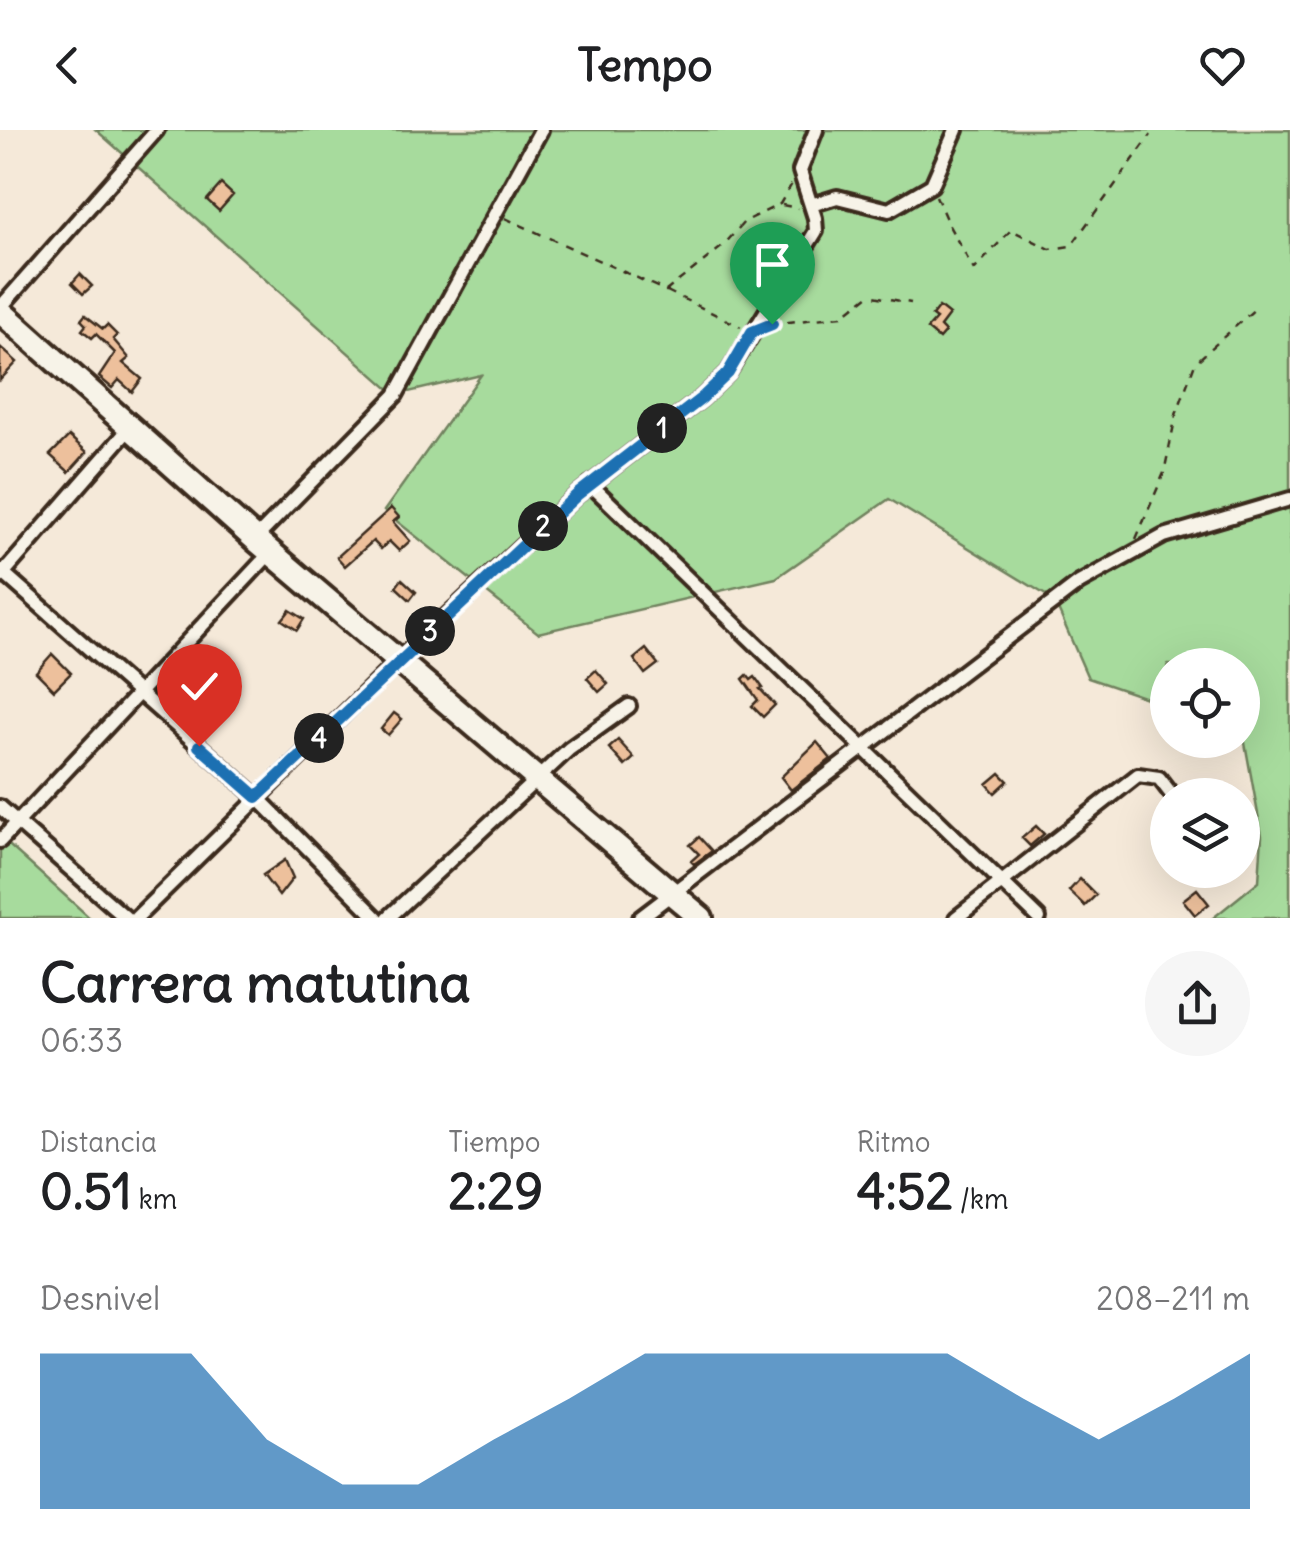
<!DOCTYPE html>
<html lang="es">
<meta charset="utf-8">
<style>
:root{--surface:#fff;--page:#f6f6f6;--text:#202124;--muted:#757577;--accent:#1f6fb2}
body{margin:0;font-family:Delius,sans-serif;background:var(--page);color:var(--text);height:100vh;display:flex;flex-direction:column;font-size:38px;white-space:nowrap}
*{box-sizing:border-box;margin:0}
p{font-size:32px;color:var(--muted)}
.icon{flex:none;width:55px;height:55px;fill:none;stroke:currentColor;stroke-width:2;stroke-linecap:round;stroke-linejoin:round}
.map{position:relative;height:788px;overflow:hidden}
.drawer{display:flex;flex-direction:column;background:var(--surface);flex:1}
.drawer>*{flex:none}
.buttons{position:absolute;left:1150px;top:518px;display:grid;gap:20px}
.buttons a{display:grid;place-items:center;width:110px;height:110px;border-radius:50%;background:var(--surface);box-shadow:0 10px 40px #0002;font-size:50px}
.pin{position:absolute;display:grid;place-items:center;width:85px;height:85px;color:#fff;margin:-102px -42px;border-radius:50% 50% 50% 0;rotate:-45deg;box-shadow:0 0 10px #0007}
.pin .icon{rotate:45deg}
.km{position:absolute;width:50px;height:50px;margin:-25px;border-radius:50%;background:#222;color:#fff;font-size:28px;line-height:50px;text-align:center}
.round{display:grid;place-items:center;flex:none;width:105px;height:105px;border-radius:52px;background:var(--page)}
.headline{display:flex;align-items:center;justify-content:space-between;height:170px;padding:0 40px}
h1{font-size:55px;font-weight:700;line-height:75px}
.metrics{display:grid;grid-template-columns:repeat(3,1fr);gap:15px;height:170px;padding:10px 40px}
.metrics div{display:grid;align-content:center}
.metrics b{font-size:50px;font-weight:700}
.metrics small{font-size:28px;font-weight:400}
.metrics p{font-size:28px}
.chart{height:280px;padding:20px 40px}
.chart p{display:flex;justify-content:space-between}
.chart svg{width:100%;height:180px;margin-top:10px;fill:var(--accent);opacity:.7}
header{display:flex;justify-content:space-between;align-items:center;height:130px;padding:0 40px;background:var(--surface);font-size:45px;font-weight:700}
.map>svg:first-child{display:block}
.green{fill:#a7db9d;stroke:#71825e;stroke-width:2.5}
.building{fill:#edc09c;stroke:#3b2a1e;stroke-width:2.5}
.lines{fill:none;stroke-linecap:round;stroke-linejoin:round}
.street-casing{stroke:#3b2a1e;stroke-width:20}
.highway-casing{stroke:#3b2a1e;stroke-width:30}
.path{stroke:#3b2a1e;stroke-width:2.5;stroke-dasharray:8 8;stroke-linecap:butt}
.street{stroke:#f7f3e8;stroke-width:12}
.highway{stroke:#f7f3e8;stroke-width:22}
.route-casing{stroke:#fff;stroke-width:20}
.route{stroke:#1f6fb2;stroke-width:12}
</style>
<header><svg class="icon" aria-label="back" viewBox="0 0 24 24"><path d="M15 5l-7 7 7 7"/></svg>Tempo<svg class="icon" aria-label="heart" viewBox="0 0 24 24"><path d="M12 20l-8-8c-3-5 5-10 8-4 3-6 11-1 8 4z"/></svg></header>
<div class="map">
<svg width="1290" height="788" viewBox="0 0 1290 788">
<rect width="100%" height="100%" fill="#f5e9d9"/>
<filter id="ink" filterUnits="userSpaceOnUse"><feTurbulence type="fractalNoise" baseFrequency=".01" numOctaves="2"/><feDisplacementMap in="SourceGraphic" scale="20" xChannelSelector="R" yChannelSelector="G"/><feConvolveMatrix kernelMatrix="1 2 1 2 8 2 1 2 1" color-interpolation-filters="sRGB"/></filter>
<g filter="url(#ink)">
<path class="green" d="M96,0H1290V788H1213L1259,751L1262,706L1243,602L1242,535H1168L1167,575L1088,548L1054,470L889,369L776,448L538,503L384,381L481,245L396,265Z
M0,707L90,788H0Z"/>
<path class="building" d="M221,54L233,65L219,81L207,70Z
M80,144L92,156L83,164L72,153Z
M939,177L949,185L940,197L945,202L939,209L927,199L936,189L932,186Z
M85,185L103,199L107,195L117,205L113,209L129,228L123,233L142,249L132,262L119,250L112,258L99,247L115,223L96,204L92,208L82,200L86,195L81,190Z
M0,217L17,232L0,250Z
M69,306L87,322L69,342L50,325Z
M391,378L399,387L393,392L410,411L399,421L389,411L381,419L373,411L345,436L337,427Z
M402,449L416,462L410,470L396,457Z
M290,480L304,489L297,500L282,490Z
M646,519L658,534L645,544L634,529Z
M52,524L71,543L54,560L36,542Z
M596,540L608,554L599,562L587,548Z
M747,545L751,550L755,547L763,558L760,559L775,575L763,587L752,576L758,570L743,549Z
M192,548L201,554L188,571L179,564Z
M394,583L402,589L388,605L381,599Z
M618,610L634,628L625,636L609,618Z
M817,612L831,629L791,660L781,647Z
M1000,643L1008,651L995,663L987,654Z
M1036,696L1044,704L1030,716L1022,708Z
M699,707L712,721L694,734L691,731L699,724L690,715Z
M285,730L293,748L279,766L263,745Z
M1080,749L1096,765L1085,776L1069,761Z
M1197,759L1209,774L1195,785L1183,770Z"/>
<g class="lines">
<g class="street-casing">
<path id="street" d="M811,75L837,67L889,80L932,55L956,0
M0,178L157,0
M590,354L1039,788
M255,409L396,265L541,0
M0,440L257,667L377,788
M0,447L129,299
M0,677L126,788
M0,711L272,421
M136,788L400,529L578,364L702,268L728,243L816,101L815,88L800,41L816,0
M388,788L569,619L629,576
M640,788L1079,453L1164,406L1290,369
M956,788L1138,645L1159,648L1172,665"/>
</g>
<g class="highway-casing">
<path id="highway" d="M0,181L255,409L701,788"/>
</g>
<path class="path" d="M936,66L948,94L974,140L1011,100L1050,119L1071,116L1151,5
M782,75L798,78
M505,88L666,161L723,116L744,92L780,74L793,52
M667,161L741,197
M771,194L842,186L869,165L911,173
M1136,409L1164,343L1176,285L1195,233L1258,176"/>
<use href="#street" class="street"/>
<use href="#highway" class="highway"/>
</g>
</g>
<g class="lines" filter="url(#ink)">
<g class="route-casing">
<path id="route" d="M199,616L257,667L578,364L702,268L728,243L752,202L772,194"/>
</g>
<use href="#route" class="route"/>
</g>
</svg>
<div class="buttons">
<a><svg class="icon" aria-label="locate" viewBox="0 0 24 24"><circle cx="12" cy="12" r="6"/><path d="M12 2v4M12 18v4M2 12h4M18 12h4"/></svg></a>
<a><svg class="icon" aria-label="layers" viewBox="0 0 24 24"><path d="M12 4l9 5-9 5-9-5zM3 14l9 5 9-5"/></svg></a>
</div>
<div class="pin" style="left:772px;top:194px;background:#1e9e55"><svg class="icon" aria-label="arrive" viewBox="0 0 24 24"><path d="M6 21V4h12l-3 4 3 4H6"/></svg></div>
<div class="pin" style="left:199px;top:616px;background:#d93025"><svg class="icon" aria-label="check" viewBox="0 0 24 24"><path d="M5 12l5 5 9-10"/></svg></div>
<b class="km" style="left:662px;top:298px">1</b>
<b class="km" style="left:543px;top:396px">2</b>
<b class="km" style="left:430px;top:501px">3</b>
<b class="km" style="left:319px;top:608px">4</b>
</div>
<section class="drawer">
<div class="headline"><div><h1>Carrera matutina</h1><p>06:33</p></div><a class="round"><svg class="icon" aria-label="share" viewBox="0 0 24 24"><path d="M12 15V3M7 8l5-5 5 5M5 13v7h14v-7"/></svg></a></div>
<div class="metrics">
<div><p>Distancia</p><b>0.51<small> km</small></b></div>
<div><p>Tiempo</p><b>2:29</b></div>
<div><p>Ritmo</p><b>4:52<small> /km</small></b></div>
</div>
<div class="chart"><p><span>Desnivel</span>208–211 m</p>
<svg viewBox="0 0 160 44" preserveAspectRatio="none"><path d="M0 44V6L10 6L20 6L30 27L40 38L50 38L60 27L70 17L80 6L90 6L100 6L110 6L120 6L130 17L140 27L150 17L160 6V44z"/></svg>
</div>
</section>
